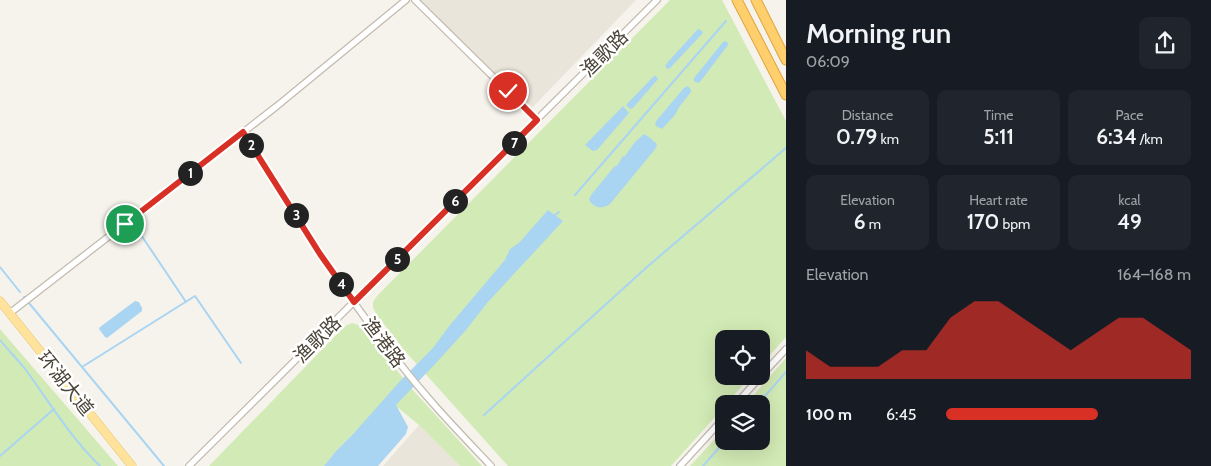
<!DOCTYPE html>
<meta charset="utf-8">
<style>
:root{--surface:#171b24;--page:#20242c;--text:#f1f3f6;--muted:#9ea1a6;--accent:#d93025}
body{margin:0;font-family:Cabin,"Noto Sans SC",sans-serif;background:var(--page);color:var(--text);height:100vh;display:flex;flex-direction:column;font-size:19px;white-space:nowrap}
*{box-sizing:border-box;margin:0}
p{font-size:16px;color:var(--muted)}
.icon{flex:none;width:28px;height:28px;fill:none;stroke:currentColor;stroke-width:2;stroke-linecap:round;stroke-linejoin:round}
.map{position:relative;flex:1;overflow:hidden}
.sheet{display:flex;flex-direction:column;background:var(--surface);width:425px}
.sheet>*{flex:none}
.tools{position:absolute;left:715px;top:330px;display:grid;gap:10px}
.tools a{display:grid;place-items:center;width:55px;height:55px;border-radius:10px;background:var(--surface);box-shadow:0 5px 20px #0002;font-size:25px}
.pin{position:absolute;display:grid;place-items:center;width:42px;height:42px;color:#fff;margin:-21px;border:2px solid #fff;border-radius:50%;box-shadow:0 1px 5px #0007}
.km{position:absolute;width:25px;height:25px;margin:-12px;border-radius:50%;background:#222;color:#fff;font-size:14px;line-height:25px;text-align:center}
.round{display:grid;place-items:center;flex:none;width:52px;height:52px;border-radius:10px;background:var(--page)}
.head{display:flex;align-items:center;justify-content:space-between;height:85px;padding:0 20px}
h1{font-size:28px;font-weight:600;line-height:38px}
.stats{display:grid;grid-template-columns:repeat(3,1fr);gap:8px;height:85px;padding:5px 20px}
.stats div{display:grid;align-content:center;border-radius:10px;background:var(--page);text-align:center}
.stats b{font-size:21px;font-weight:600}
.stats small{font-size:14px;font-weight:400}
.stats p{font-size:14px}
.chart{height:140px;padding:10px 20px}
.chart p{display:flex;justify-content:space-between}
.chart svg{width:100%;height:90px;margin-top:5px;fill:var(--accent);opacity:.7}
ul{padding:0 20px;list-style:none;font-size:16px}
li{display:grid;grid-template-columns:80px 60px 1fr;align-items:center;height:38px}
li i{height:12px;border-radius:6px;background:var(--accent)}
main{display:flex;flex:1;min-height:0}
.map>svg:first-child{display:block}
.residential{fill:#eae5da}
.green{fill:#d2eab5}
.water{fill:#a9d4f2}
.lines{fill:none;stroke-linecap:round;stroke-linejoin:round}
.stream{stroke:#a9d4f2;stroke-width:2}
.minor-casing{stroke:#c2bbae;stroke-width:8}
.major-casing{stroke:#e6c16a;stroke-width:9}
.highway-casing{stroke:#e0a43c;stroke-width:11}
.minor{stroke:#fff;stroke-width:5.5}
.major{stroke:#ffe39c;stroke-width:8}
.highway{stroke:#ffcf6e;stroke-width:9}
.route-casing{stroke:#fff;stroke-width:10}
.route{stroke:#d93025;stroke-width:6}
.labels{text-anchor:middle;stroke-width:5;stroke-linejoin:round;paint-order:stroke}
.street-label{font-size:19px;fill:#4b4439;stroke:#fff}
</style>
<main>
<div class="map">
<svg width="786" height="466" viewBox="0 0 786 466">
<rect width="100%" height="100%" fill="#f6f3ec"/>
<path class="residential" d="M420,0H636L531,109Z
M419,425L460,466H383Z"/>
<path class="green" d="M670,0H722L786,121V337L761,365V339H724V376H751L726,404H724V407L671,466H508L405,351L377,315L373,308V302L377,296Z
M352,323L361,326L412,389L482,466H460L419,425L396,406L355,432L336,451L324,466H209L342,329L347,325Z
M0,329L118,466H0Z
M786,358V466H690L724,429V441H761V404H746Z"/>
<path class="water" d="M699,29L703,32L702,34L670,68L668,69L665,67L667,63L697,30Z
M725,41L728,43V45L700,82L698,83L694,81V78L723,42Z
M654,76H656L658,79L633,108L630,109L626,105Z
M688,86L691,90V92L679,107L675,115L662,129L656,126L655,124L657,120L684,88Z
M623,106L629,113L597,150L593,151L585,145Z
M644,134L649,137L657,144L656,148L610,204C602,209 595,209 589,200L591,195L614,167L618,165L622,157L625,156L635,142Z
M548,210L563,221L487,303L466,330L436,363L396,405L408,427L406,434L378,466H324L336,451L355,432L402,379L433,348L450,325L505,260L510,249L519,243Z
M135,301L139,302L142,308V311L107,338L105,337L99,329L100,327Z"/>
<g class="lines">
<path class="stream" d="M575,195L726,21
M555,215L559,212
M135,226L186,302
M0,267L20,292
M24,297H25
M29,303L164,466
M0,340C8,350 18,360 26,370C49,402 71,438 100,466
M82,367L195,296L241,363
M758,404L786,372
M484,415L647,267L786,148
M0,456L54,409
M703,466L725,441"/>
<g class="minor-casing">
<path id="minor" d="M415,0L537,120
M243,132C293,210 340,289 398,361C426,398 459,432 491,466
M10,313L277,106L406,0
M761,376L786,349
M736,404L761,376
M189,466L657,0
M680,466L724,418"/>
</g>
<g class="major-casing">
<path id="major" d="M0,301L132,466"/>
</g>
<g class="highway-casing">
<path id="highway" d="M737,0L786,95
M756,0L786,60"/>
</g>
<use href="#minor" class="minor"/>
<use href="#major" class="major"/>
<use href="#highway" class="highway"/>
</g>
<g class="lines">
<g class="route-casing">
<path id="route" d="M125,224L243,132L320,254L354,302L537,120L508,91"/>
</g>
<use href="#route" class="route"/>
</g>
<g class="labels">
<g class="street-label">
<text transform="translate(604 53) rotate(-45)" y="7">渔歌路</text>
<text transform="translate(317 339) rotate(-45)" y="7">渔歌路</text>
<text transform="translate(384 342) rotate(53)" y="7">渔港路</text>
<text transform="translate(66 383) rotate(51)" y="7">环湖大道</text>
</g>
</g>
</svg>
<div class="tools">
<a><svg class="icon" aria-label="locate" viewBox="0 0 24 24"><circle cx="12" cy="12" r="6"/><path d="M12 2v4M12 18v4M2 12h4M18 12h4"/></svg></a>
<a><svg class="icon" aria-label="layers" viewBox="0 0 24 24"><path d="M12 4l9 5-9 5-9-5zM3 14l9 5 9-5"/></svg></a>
</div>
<div class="pin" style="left:125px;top:224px;background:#1e9e55"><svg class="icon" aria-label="arrive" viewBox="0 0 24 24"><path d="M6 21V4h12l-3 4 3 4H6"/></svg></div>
<div class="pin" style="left:508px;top:91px;background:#d93025"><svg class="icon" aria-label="check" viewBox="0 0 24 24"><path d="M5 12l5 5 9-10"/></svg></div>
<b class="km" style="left:190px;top:173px">1</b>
<b class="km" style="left:251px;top:145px">2</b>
<b class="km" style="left:296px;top:215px">3</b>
<b class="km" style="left:341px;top:284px">4</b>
<b class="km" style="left:397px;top:259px">5</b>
<b class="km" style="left:455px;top:201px">6</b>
<b class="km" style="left:514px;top:143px">7</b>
</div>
<section class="sheet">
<div class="head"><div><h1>Morning run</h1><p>06:09</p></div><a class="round"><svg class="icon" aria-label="share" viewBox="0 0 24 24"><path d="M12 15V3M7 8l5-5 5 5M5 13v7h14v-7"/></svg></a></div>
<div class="stats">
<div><p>Distance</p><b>0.79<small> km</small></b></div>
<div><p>Time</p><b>5:11</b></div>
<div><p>Pace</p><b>6:34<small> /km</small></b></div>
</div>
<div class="stats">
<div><p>Elevation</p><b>6<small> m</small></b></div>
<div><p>Heart rate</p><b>170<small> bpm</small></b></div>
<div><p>kcal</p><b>49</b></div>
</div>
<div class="chart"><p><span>Elevation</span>164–168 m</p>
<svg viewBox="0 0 160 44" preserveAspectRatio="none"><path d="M0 44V30L10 38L20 38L30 38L40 30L50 30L60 14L70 6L80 6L90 14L100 22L110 30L120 22L130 14L140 14L150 22L160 30V44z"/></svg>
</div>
<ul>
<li><b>100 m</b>6:45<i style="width:62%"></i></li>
</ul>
</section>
</main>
